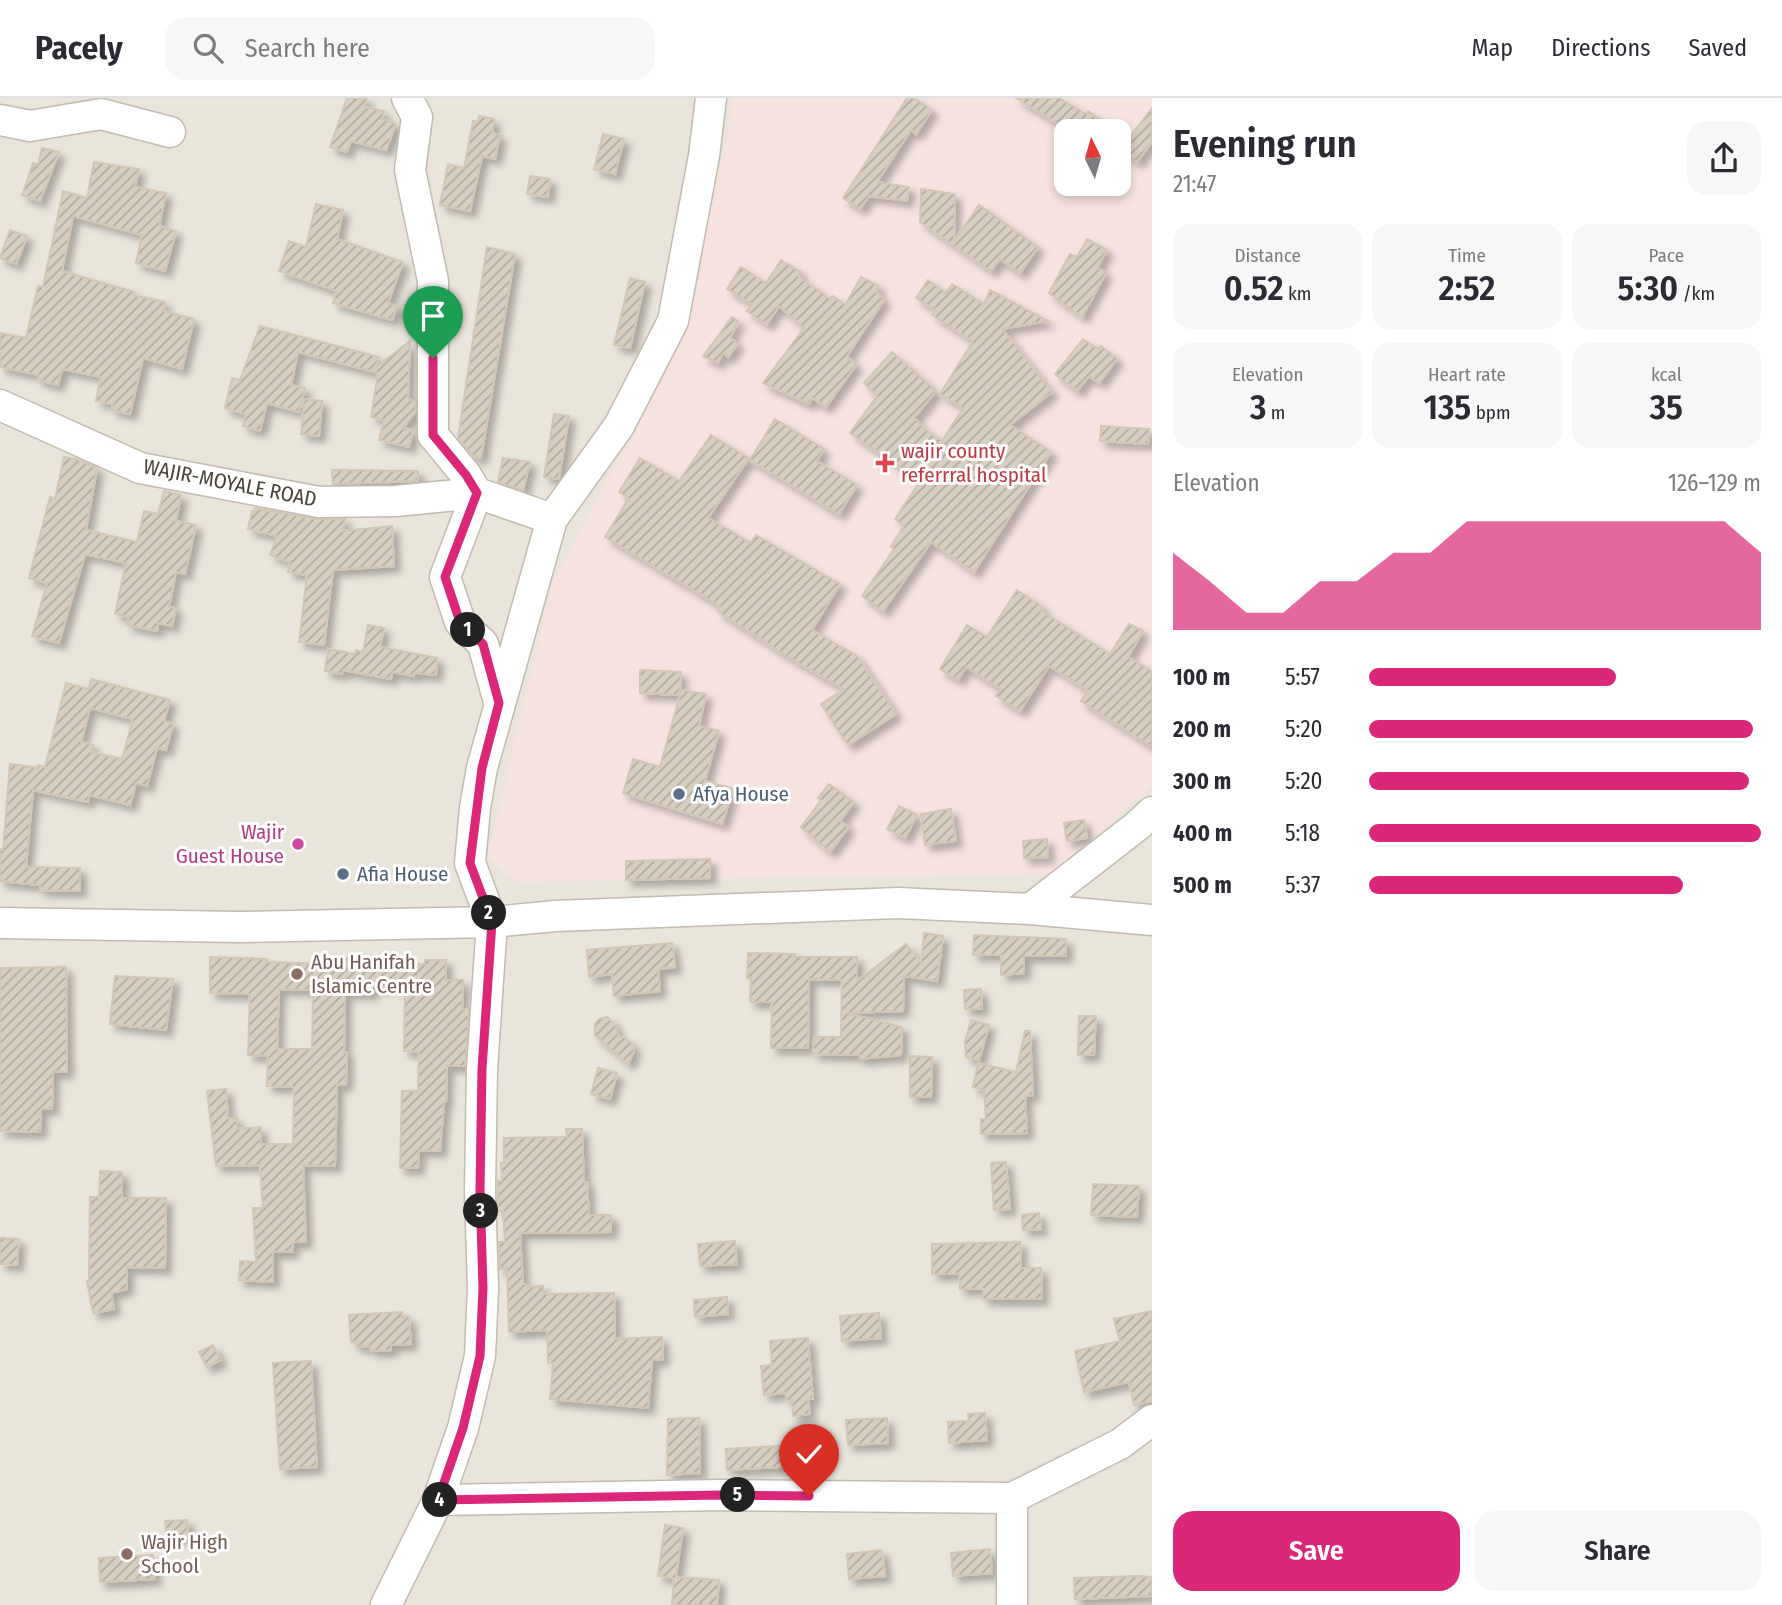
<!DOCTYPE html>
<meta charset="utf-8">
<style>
:root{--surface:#fff;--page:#f7f7f7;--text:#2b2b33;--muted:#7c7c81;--line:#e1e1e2;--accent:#db2777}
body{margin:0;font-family:"Fira Sans Condensed",sans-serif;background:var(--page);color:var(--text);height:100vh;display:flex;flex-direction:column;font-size:26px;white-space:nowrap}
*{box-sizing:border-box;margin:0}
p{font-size:23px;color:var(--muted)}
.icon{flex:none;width:38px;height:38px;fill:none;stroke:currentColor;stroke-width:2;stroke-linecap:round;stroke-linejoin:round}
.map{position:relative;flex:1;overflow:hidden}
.details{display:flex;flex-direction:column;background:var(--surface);width:630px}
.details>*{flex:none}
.needle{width:46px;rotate:355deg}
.fabs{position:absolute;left:1054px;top:21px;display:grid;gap:14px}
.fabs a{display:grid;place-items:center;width:77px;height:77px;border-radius:14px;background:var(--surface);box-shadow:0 4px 10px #0003;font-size:35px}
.pin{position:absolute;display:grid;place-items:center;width:60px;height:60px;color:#fff;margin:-72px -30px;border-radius:50% 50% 50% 0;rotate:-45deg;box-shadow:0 0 7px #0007}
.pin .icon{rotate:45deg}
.km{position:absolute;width:35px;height:35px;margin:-18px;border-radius:50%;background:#222;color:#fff;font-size:19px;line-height:35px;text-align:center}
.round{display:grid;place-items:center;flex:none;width:74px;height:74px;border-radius:21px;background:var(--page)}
.overview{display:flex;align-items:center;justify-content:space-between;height:119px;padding:0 21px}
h1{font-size:38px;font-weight:600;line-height:52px}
.stats{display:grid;grid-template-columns:repeat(3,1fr);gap:10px;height:119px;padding:7px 21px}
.stats div{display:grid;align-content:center;border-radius:18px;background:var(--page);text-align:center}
.stats b{font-size:35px;font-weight:600}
.stats small{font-size:19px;font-weight:400}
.stats p{font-size:19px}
.chart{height:196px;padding:14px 21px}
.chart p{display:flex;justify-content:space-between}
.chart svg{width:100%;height:126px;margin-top:7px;fill:var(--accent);opacity:.7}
.action{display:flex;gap:14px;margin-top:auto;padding:14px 21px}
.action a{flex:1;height:80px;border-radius:21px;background:var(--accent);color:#fff;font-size:28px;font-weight:600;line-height:80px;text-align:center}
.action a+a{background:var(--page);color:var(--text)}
ul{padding:0 21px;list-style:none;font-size:23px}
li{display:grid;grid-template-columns:112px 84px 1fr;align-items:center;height:52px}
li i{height:18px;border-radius:9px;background:var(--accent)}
header{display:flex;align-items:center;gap:42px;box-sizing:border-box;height:98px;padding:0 35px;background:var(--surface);border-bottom:2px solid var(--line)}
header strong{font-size:33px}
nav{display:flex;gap:38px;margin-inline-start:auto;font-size:24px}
.search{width:490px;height:63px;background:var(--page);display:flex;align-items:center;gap:18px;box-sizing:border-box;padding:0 24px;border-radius:21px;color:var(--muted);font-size:26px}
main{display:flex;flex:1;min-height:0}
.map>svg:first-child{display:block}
.residential{fill:#eae5da;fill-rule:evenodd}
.medical{fill:#f6e3e0;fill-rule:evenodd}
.building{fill:url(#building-hatch);stroke:#d3c7b4;stroke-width:2;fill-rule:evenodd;filter:url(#shadow)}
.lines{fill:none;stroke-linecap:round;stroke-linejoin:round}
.minor-casing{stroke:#c2bbae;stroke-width:33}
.minor{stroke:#fff;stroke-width:30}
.route-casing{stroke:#fff;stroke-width:14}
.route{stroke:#db2777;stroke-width:9}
.health-dot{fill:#e0444e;stroke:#fff;stroke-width:2.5}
.service-dot{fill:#5c6f8a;stroke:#fff;stroke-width:2.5}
.hotel-dot{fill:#d1479c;stroke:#fff;stroke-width:2.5}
.education-dot{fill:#8d6e63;stroke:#fff;stroke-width:2.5}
.labels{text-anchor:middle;stroke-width:6;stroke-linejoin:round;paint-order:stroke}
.health-label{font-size:21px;fill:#be3a42;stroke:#fff;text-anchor:start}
.street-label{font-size:21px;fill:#4b4439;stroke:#fff}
.service-label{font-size:21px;fill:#4e5e75;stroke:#fff;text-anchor:start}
.hotel-label{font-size:21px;fill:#b23c85;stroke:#fff;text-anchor:end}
.education-label{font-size:21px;fill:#785e54;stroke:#fff;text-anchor:start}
</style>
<header>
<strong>Pacely</strong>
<div class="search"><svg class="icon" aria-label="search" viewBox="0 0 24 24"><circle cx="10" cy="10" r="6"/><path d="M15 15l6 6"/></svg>Search here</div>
<nav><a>Map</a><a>Directions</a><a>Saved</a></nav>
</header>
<main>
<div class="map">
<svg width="1152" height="1507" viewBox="0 0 1152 1507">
<defs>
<pattern id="building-hatch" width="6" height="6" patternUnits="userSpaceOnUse" patternTransform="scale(1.75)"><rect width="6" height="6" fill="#d8cfc1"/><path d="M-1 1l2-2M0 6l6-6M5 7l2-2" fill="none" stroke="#b1aa9e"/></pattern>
<filter id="shadow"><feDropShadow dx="6" dy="6" stdDeviation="3.5" flood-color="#0004"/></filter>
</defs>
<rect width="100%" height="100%" fill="#f6f3ec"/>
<path class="residential" d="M0,0H1152V1507H0ZM1066,33H1118V86H1066Z"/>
<path class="medical" d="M731,0H1152V687L1056,775L517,784L488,759L552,486L682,243L729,29ZM1066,33H1118V86H1066Z"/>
<path class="building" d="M347,0H367L364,9L384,13L382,21L396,26L386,52L351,43L347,54L330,49Z
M907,0H914L932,12L916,36L911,32L877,84L909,89L907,103L869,98L860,111L843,100Z
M1016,0H1059L1086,16L1088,13L1114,33H1070Z
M1152,10V44L1137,64L1120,52Z
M479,18L494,21L492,35L500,37L495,61L482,58L470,113L440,107L448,66L464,70L473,23L478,24Z
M603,36L624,41L615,76L594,71Z
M42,50L59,54L40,103L22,97L33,65L38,67Z
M94,64L139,71L135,89L166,95L159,128L176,133L165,173L136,165L142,137L73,118L62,173L134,194L133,197L165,204L163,213L194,221L182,271L143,260L130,316L112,312L113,306L96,303L101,279L62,271L58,287L38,282L39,277L0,269V235L26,240L38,188L43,189L63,93L87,100Z
M530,78L550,81L548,99L527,96Z
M921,91L955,96L954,143L979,107L1038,149L1020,175L1000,161L991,173L920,124Z
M316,106L343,112L337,141L403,164L388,205L397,208L392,222L333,205L337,193L279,173L289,143L306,149Z
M10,132L27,138L16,166L0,160Z
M1087,141L1107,152L1097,170L1106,175L1082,219L1049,195L1070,156L1077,159Z
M487,149L515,156L481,360L473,358L458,340Z
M781,162L801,174L798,178L830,201L833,198L845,207L861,179L879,188L876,193L884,202L847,258L856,267L826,309L812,300L809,306L763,285L804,230L779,208L767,226L747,213L752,206L727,191L741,169L766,185Z
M630,180L645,184L630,250L614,247Z
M928,182L946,195L952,186L984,206L990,192L1048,223L1002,231L1052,294L1010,327L1051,354L974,474L931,444L883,513L862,498L894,451L891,448L904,428L895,421L920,383L850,335L877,298L864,285L892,254L936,293L914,320L926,332L942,343L963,310L940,296L973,243L932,217L935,212L916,200Z
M732,219L738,223L730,240L738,246L728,259L723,255L718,265L703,258Z
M260,228L379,259L375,270L410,243L408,300L416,305V313L403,330L413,332L409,349L379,342L384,322L371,319L378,275L298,254L291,287L305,290L299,314L267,305L260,333L243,328L246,316L225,310L232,280L240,282Z
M1083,241L1098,251L1101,248L1117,261L1099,285L1089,278L1077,293L1055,276Z
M304,301L322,303L319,338L301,336Z
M554,316L569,318L559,381L544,379Z
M775,321L824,351L817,363L857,387L839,416L750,362Z
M1101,328L1149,331L1148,346L1100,343Z
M711,337L749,360L708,420L751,445L756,437L840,486L812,532L857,558L896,616L848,647L821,606L844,591L795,563L717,513L720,508L605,439L629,400L619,394L640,360L679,383Z
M64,359L80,362L97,370L86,432L137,444L144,413L158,416L164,393L181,397L176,423L196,427L185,476L176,474L169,509L176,510L172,528L158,525L157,533L127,527L129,519L115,516L126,465L85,456L59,545L32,538L47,485L29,480L50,399L55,401Z
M503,360L530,364L523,392L498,384Z
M332,372L418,373V383L333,386Z
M255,410L316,421H345L343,433L392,428L394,468L333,472L324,547L299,544L307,477L288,474L290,464L270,457L277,438L248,431L252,413H254Z
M1017,492L1043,509L1041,513L1110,556L1129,526L1143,533L1128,559L1152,573V649L1081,603L1088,592L1049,568L1020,613L996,598L1001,591L966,569L958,582L940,571L967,527L987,539Z
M368,527L384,530L380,549L437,560L436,577L414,575V578L392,574L391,581L343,572L342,576L325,573L328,551L355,556L356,552L363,554Z
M640,572L681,574L680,594L681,592L706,596L699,628L719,633L705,683L733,691L722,726L623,695L633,661L660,669L680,597L640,595Z
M91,581L170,602L164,623L173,626L166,652L157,650L147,688L136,685L130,707L89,697L88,704L33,692L26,769L80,770V793L40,792V787L0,783V751L3,752L10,666L38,670V667L45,669L66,585L89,591ZM90,610L133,621L122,661L91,654L93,647L81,644Z
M829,686L854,704L840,723L849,729L830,754L801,729L821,702L818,700Z
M899,708L917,717L905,740L887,731Z
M951,711L956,743L925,747L921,716Z
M1084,722L1087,740L1067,743L1064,725Z
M1047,741L1048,759L1024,760L1023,743Z
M710,761V780L626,782V763Z
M924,835L943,838L937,883L904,878L903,913L846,915L902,929L901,957L860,961V957L813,956L814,939H841L842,882L809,881L808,950H771L772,904H750L751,880H747L748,855L795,856V859H857V883L906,846L921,865Z
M974,837L1066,841V858H1024V875L1001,877V857H973Z
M672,845L675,869L658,871L660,893L614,898L612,876L589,879L587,852Z
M210,859L267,861V864L329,866V860H385V865L425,866V862H446V882H463L462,911H469L465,968H447L446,1004H444L440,1053L419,1052L418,1070H400L402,993H418L419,954L404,953L405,889L372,888V895H345L344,954H347L346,987L337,986L335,1068L303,1067L306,1144H292L293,1154H273V1184L239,1182L240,1163L256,1164L253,1110H263L260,1067L216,1068L207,993L226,991L228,1020H237V1031L261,1029V1046H293L294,989L267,988L268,958L248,957L250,896L210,895ZM279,891L313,892L312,951H277Z
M66,869L67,974H53L52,1011H41L40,1034L0,1033V870Z
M115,878L173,881L166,932L110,926Z
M981,891L982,911H965L964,892Z
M1079,918H1096L1094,957H1078Z
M607,919L614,925L619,939L625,940L633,947L634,953L628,966L595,937V926L599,921Z
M971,922L989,927L979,962L966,959L965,944Z
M1025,933H1030L1033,997L1025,998L1027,1035L981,1036V1021H986L984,992L973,989L978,965L1016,974Z
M910,958L932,959L931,999H910Z
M598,970L617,975L610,1001L591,996Z
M566,1031H582L584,1084H587L589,1117H611V1134L520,1135L523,1186H526V1189L543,1188L544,1196L614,1195L615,1241L662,1239L663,1261L652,1262L648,1310L550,1301L553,1265H548L547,1232L509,1234L507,1170L500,1171V1160L499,1144H505L503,1113H498V1083H502L501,1065H504V1040L567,1039Z
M1006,1064L1010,1111L994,1112L991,1065Z
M100,1073L122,1074V1100H166L165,1170L127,1169V1191L111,1195L114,1211L93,1215L87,1183H89L90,1099H99Z
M1093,1086L1139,1088L1137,1119L1091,1117Z
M1039,1115L1041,1131L1023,1132L1022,1117Z
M0,1140L19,1141L17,1167L0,1166Z
M735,1143L737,1166L700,1168L698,1146Z
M1020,1144L1021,1170H1041L1042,1201H983V1191H960L959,1176H932V1146Z
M727,1199L728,1216L695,1219L694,1202Z
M1152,1213V1303L1134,1307L1129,1284L1084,1294L1075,1253L1120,1243L1114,1221Z
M402,1214V1219H409L411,1246L391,1247V1252L371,1253L370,1248L357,1249L356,1243L351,1244L349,1217Z
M879,1215L881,1240L842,1243L840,1218Z
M808,1240L813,1301H808L810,1316L793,1318L792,1302L787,1303L786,1295L764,1297L761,1268L772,1267L770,1243Z
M213,1247L221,1262L207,1269L199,1254Z
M311,1263L317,1369L280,1371L273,1265Z
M985,1315L987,1342L949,1345L948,1324L969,1323L968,1316Z
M699,1320L700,1375L667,1377L668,1321Z
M887,1320L888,1345L848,1347L846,1322Z
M795,1347L796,1368L727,1372L726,1351Z
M187,1422L188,1439L167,1440L165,1423Z
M665,1427L683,1430L676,1479L719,1482L717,1507H672L674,1480L658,1478Z
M990,1451L992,1475L953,1478L951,1455Z
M882,1452L885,1478L849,1481L847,1456Z
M153,1457L155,1481L100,1484L99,1460Z
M1139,1478L1152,1479V1498L1075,1501L1074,1480Z"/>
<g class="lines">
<g class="minor-casing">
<path id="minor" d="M407,0L417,19L410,72L433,183V337L466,377L477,395L445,479L460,524L483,546L499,604
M0,22L30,28L101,16L170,34
M0,307L140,370L319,404L396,403L477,395L552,421
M1030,811L1137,728L1152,714
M0,825L239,829L492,824L555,818L898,805L1030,811L1152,822
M1012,1400V1507
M438,1402L721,1397L1012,1400L1120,1346L1152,1322
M386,1507L438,1402L463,1330L480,1258L483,1190L480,1092L482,971L492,824L470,765L475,710L482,670L552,421L619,328L673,223L704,58L711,0"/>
</g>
<use href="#minor" class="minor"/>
</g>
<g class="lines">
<g class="route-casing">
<path id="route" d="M433,260V337L466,377L477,395L445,479L460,524L483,546L499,605L482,670L470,765L492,824L482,971L480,1092L483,1190L480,1258L463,1330L438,1402L721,1397L809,1398"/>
</g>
<use href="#route" class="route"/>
</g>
<path class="health-dot" d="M881.5 354.5h7v7h7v7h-7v7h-7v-7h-7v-7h7z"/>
<g class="service-dot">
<circle cx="679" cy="696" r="7"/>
<circle cx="343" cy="776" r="7"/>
</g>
<circle class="hotel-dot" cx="298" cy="746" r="7"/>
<g class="education-dot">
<circle cx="297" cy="876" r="7"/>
<circle cx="127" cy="1456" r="7"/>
</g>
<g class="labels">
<g class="health-label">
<text x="901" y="360">wajir county<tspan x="901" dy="24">referrral hospital</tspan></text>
</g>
<g class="street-label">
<text transform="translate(230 385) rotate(11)" y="7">WAJIR-MOYALE ROAD</text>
</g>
<g class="service-label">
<text x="693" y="703">Afya House</text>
<text x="357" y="783">Afia House</text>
</g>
<g class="hotel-label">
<text x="284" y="741">Wajir<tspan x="284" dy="24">Guest House</tspan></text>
</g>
<g class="education-label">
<text x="311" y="871">Abu Hanifah<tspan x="311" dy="24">Islamic Centre</tspan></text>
<text x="141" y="1451">Wajir High<tspan x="141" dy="24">School</tspan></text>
</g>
</g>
</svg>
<div class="fabs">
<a><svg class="needle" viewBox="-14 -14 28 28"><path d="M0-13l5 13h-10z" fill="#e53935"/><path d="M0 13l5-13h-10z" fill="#7c7c81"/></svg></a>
</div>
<div class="pin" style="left:433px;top:260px;background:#1e9e55"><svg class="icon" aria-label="arrive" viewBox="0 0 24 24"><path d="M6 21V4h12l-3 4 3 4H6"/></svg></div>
<div class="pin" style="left:809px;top:1398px;background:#d93025"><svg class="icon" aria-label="check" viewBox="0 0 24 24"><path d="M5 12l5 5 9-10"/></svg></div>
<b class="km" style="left:468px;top:532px">1</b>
<b class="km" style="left:489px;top:815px">2</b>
<b class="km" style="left:481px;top:1113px">3</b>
<b class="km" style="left:440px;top:1402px">4</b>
<b class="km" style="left:738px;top:1397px">5</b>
</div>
<section class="details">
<div class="overview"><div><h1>Evening run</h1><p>21:47</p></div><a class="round"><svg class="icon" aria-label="share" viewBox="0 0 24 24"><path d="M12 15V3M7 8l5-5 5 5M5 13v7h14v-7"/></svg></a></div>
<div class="stats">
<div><p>Distance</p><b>0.52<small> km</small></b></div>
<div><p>Time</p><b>2:52</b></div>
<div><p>Pace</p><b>5:30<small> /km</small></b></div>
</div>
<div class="stats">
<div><p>Elevation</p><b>3<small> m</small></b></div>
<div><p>Heart rate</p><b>135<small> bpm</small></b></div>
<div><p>kcal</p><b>35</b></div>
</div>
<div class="chart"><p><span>Elevation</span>126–129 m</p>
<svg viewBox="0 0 160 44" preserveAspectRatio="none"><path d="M0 44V17L10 27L20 38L30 38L40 27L50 27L60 17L70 17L80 6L90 6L100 6L110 6L120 6L130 6L140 6L150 6L160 17V44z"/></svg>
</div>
<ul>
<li><b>100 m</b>5:57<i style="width:63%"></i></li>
<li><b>200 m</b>5:20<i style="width:98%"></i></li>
<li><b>300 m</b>5:20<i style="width:97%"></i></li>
<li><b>400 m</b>5:18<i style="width:100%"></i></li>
<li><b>500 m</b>5:37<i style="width:80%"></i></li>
</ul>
<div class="action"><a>Save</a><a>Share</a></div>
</section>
</main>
